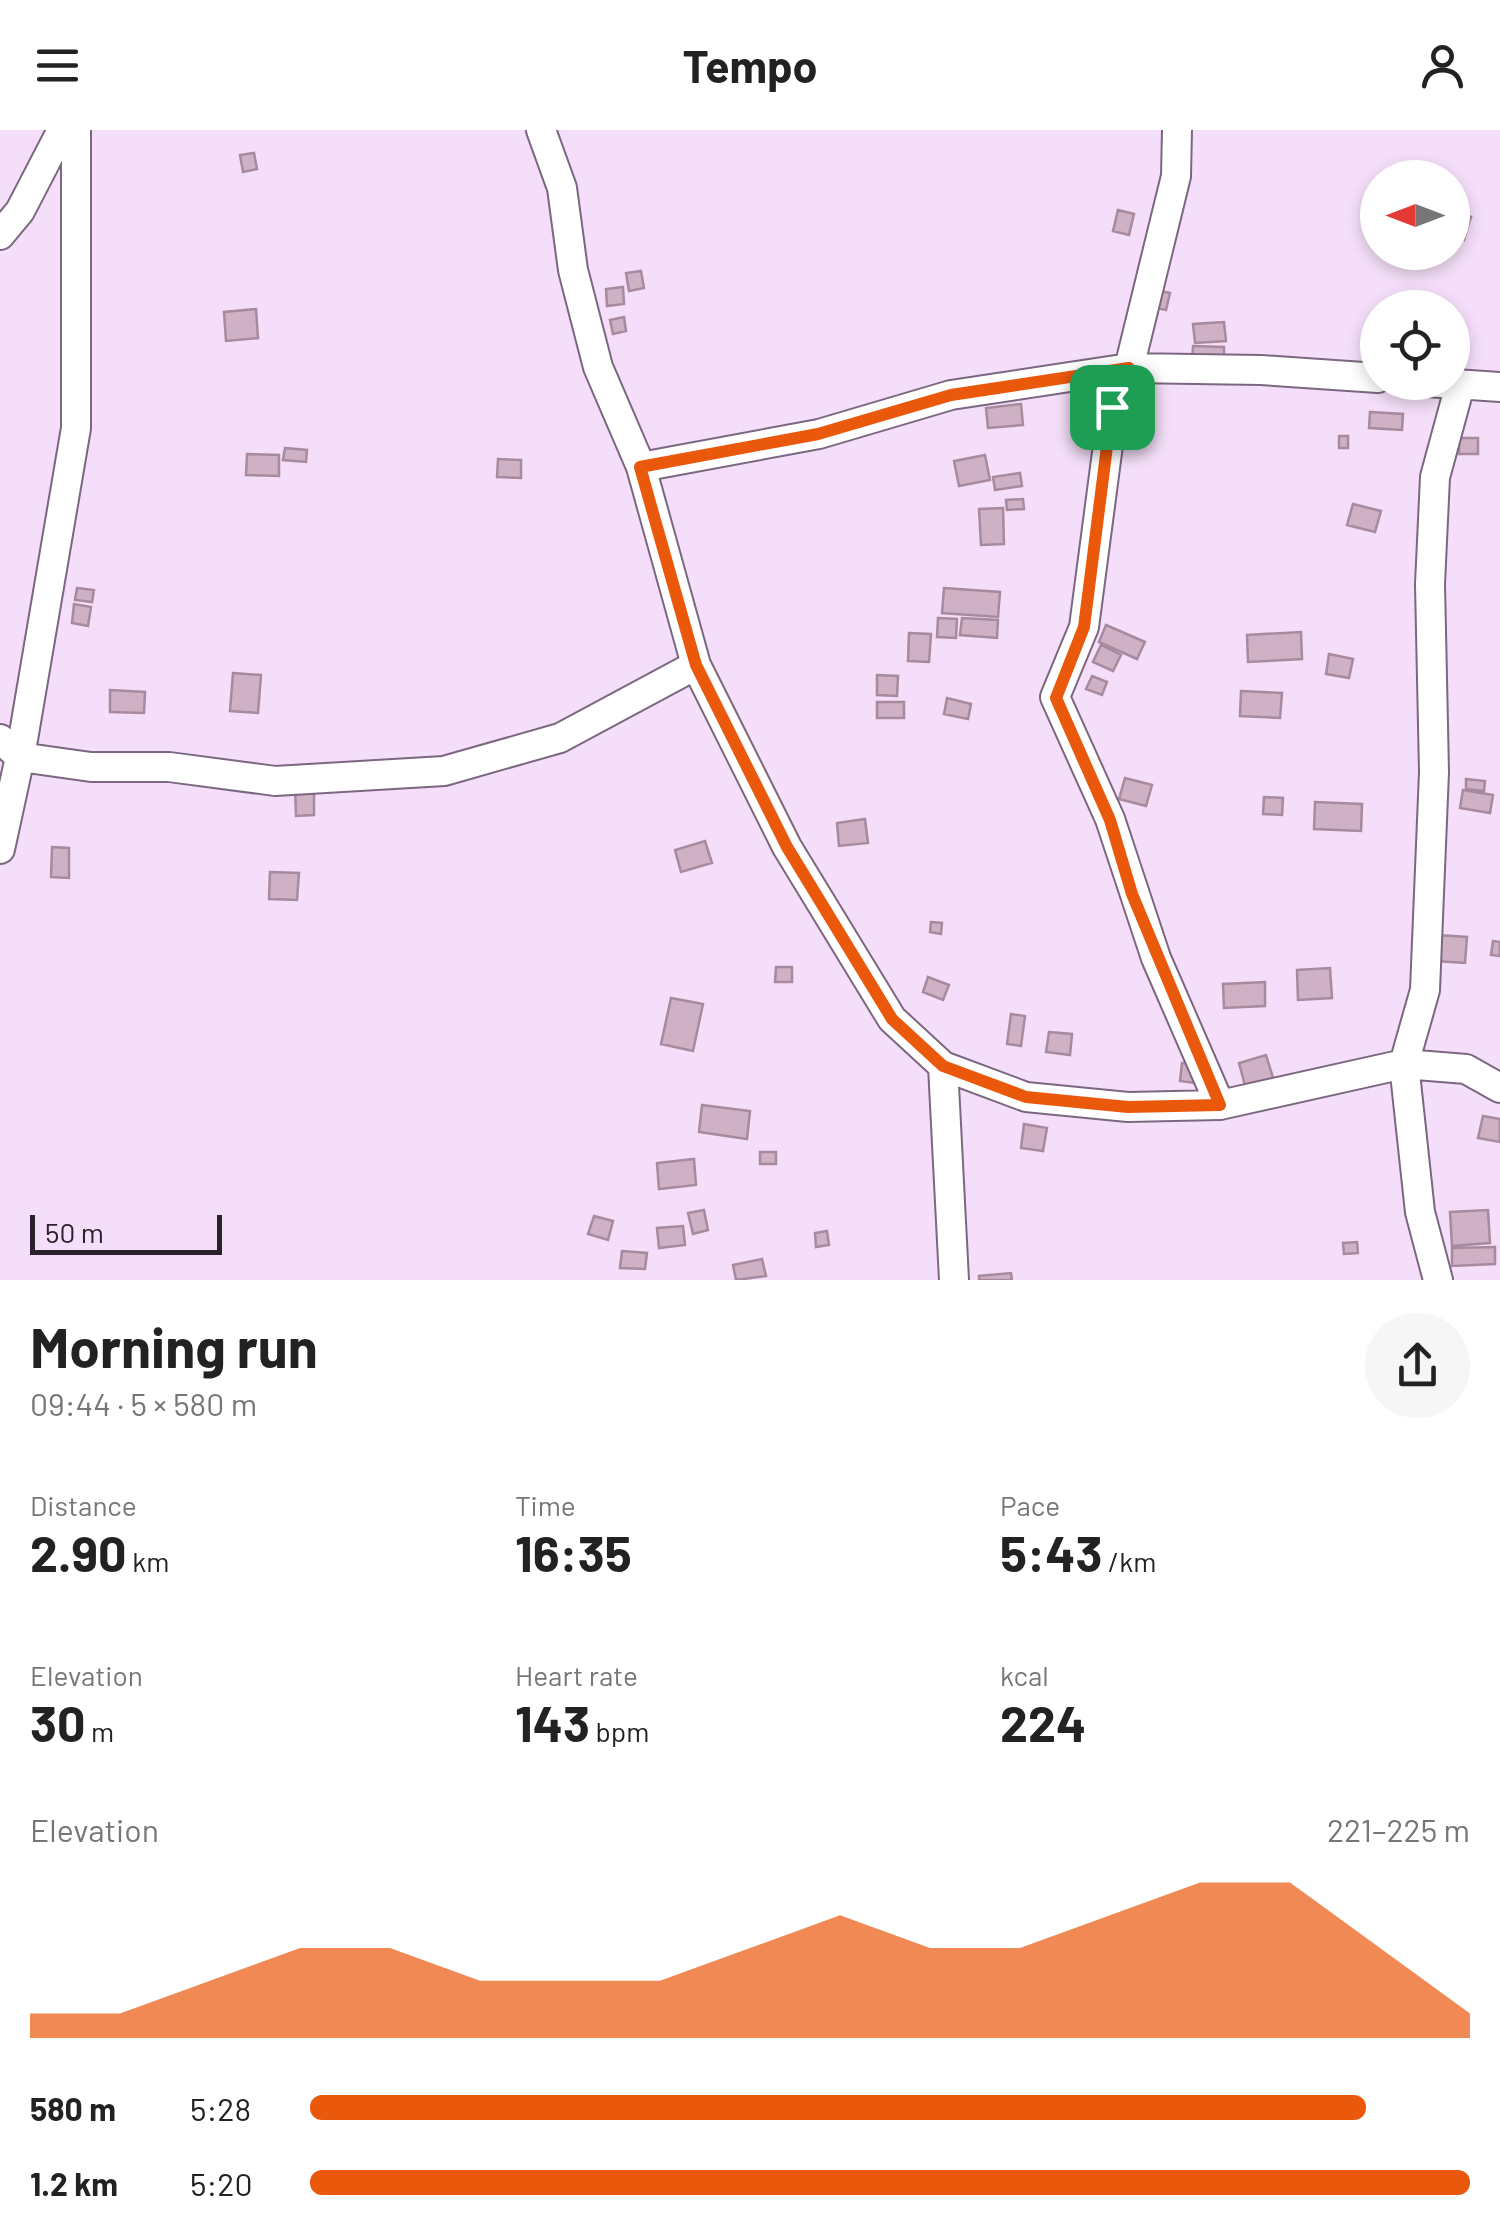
<!DOCTYPE html>
<meta charset="utf-8">
<style>
:root{--surface:#fff;--page:#f6f6f6;--text:#222;--muted:#767676;--accent:#ea580c}
body{margin:0;font-family:Barlow,sans-serif;background:var(--page);color:var(--text);height:100vh;display:flex;flex-direction:column;font-size:38px;white-space:nowrap}
*{box-sizing:border-box;margin:0}
p{font-size:32px;color:var(--muted)}
.icon{flex:none;width:55px;height:55px;fill:none;stroke:currentColor;stroke-width:2;stroke-linecap:round;stroke-linejoin:round}
.map{position:relative;height:1150px;overflow:hidden}
.panel{display:flex;flex-direction:column;background:var(--surface);flex:1}
.panel>*{flex:none}
.needle{width:65px;rotate:270deg}
.controls{position:absolute;left:1360px;top:30px;display:grid;gap:20px}
.controls a{display:grid;place-items:center;width:110px;height:110px;border-radius:50%;background:var(--surface);box-shadow:0 5px 15px #0003;font-size:50px}
.scale{position:absolute;left:30px;bottom:25px;width:192px;box-sizing:border-box;padding-left:10px;border:5px solid #2a212c;border-top:0;font-size:28px;line-height:35px;white-space:nowrap;color:#2a212c;-webkit-text-stroke:8px #f5def9;paint-order:stroke}
.pin{position:absolute;display:grid;place-items:center;width:85px;height:85px;color:#fff;margin:-42px;border-radius:20px;box-shadow:0 5px 15px #0006}
.round{display:grid;place-items:center;flex:none;width:105px;height:105px;border-radius:52px;background:var(--page)}
.overview{display:flex;align-items:center;justify-content:space-between;height:170px;padding:0 30px}
h1{font-size:55px;font-weight:700;line-height:75px}
.metrics{display:grid;grid-template-columns:repeat(3,1fr);gap:15px;height:170px;padding:10px 30px}
.metrics div{display:grid;align-content:center}
.metrics b{font-size:50px;font-weight:700}
.metrics small{font-size:28px;font-weight:400}
.metrics p{font-size:28px}
.chart{height:280px;padding:20px 30px}
.chart p{display:flex;justify-content:space-between}
.chart svg{width:100%;height:180px;margin-top:10px;fill:var(--accent);opacity:.7}
ul{padding:0 30px;list-style:none;font-size:32px}
li{display:grid;grid-template-columns:160px 120px 1fr;align-items:center;height:75px}
li i{height:25px;border-radius:12px;background:var(--accent)}
header{display:flex;justify-content:space-between;align-items:center;height:130px;padding:0 30px;background:var(--surface);font-size:45px;font-weight:700}
.map>svg:first-child{display:block}
.building{fill:#cfb1c5;stroke:#a78a9d;stroke-width:2.5}
.lines{fill:none;stroke-linecap:round;stroke-linejoin:round}
.street-casing{stroke:#7b677f;stroke-width:32}
.street{stroke:#fff;stroke-width:28}
.route-casing{stroke:#fff;stroke-width:20}
.route{stroke:#ea580c;stroke-width:12}
</style>
<header><svg class="icon" aria-label="menu" viewBox="0 0 24 24"><path d="M4 6h16M4 12h16M4 18h16"/></svg>Tempo<svg class="icon" aria-label="person" viewBox="0 0 24 24"><circle cx="12" cy="8" r="4"/><path d="M4 21q1-7 8-7t8 7"/></svg></header>
<div class="map">
<svg width="1500" height="1150" viewBox="0 0 1500 1150">
<rect width="100%" height="100%" fill="#f5def9"/>
<path class="building" d="M254,23L257,39L243,42L240,25Z
M1118,80L1134,84L1129,105L1113,101Z
M1452,82L1471,87L1464,110L1452,107Z
M641,141L644,158L629,161L626,143Z
M623,157L624,174L607,176L606,159Z
M1161,161L1170,163L1166,180L1157,178Z
M256,179L258,208L226,211L224,182Z
M624,187L626,201L613,204L610,190Z
M1224,192L1226,211L1195,213L1193,194Z
M1193,216L1224,217V235H1192Z
M1021,274L1023,295L988,298L986,278Z
M1370,282L1403,284L1402,300L1369,298Z
M1339,306H1348V318H1339Z
M1459,308H1478V324H1459Z
M285,318L307,320L306,332L283,330Z
M247,324L279,325V346L246,345Z
M985,325L990,350L959,356L954,331Z
M498,329L521,330V348L497,347Z
M1020,343L1022,356L995,360L993,347Z
M1023,369L1024,379L1007,380L1006,370Z
M1353,374L1381,381L1375,402L1347,395Z
M1003,378L1004,414L981,415L979,379Z
M77,458L94,460L92,472L75,470Z
M944,458L1000,462L998,487L942,483Z
M74,474L91,477L88,496L72,493Z
M938,488L957,489L956,508L937,507Z
M962,488L998,490L997,508L960,505Z
M1106,495L1145,512L1137,529L1099,512Z
M1301,502L1302,529L1248,532L1247,505Z
M909,503L931,504L929,532L908,531Z
M1101,515L1121,525L1113,541L1093,532Z
M1329,524L1353,529L1349,548L1326,544Z
M233,543L261,545L258,583L230,581Z
M877,545L898,546L897,566L877,565Z
M1092,546L1107,552L1102,565L1086,559Z
M110,560L145,562L144,583L110,582Z
M1241,561L1282,563L1280,588L1240,586Z
M947,568L971,574L968,589L944,584Z
M877,572H904V588H877Z
M1125,648L1152,655L1146,676L1119,669Z
M1466,649L1485,651L1484,661L1466,659Z
M295,657H314V685L296,686Z
M1463,660L1493,665L1490,683L1460,678Z
M1264,667L1283,668L1282,685L1263,684Z
M1315,672L1362,674L1361,701L1314,699Z
M865,689L868,713L839,716L837,693Z
M705,711L712,733L681,742L675,720Z
M52,717L69,718V748L51,747Z
M270,742L299,743L297,770L269,769Z
M931,792L942,793L941,804L930,802Z
M1438,805L1467,807L1465,833L1436,831Z
M1493,811L1500,812V826L1491,825Z
M776,837H792V852H775Z
M1330,838L1332,868L1298,870L1297,840Z
M928,847L949,855L943,870L923,862Z
M1265,852V876L1224,878L1223,854Z
M671,868L703,874L693,921L661,914Z
M1011,884L1025,886L1021,916L1007,914Z
M1049,902L1072,904L1070,925L1046,922Z
M1266,925L1274,951L1246,959L1239,933Z
M1182,933L1198,934L1196,953L1180,951Z
M702,975L750,981L747,1009L699,1002Z
M1483,986L1500,989V1012L1478,1008Z
M1024,994L1047,998L1043,1021L1021,1018Z
M760,1022H776V1034H760Z
M694,1029L696,1055L659,1059L657,1033Z
M704,1080L708,1100L693,1104L688,1083Z
M1488,1080L1490,1113L1452,1116L1450,1082Z
M594,1086L613,1091L608,1110L588,1104Z
M683,1096L685,1115L659,1118L657,1098Z
M827,1101L829,1115L816,1117L815,1103Z
M1357,1112L1358,1123L1344,1124L1343,1113Z
M1495,1117V1134L1452,1136V1118Z
M622,1121L647,1123L645,1139L620,1138Z
M762,1129L766,1146L736,1150L733,1135Z
M1011,1143L1012,1150H979V1146Z"/>
<g class="lines">
<g class="street-casing">
<path id="street" d="M541,0L562,58L573,140L598,237L641,337L696,535L787,717L892,889L943,936L1026,967L1128,977L1220,975L1404,934L1466,939L1500,958
M1177,0L1176,46L1129,238L1113,277L1084,497L1055,567L1110,689L1156,828L1220,975
M0,105L20,81L62,0
M1426,252L1500,257
M641,337L819,304L951,265L1129,238L1261,240L1378,248
M0,609L20,627L91,637H169L275,651L444,641L560,608L696,535
M0,719L20,627L76,298V0
M943,936L954,1150
M1438,1150L1420,1082L1404,934L1425,860L1434,642L1430,454L1435,347L1460,255"/>
</g>
<use href="#street" class="street"/>
</g>
<g class="lines">
<g class="route-casing">
<path id="route" d="M1129,238L1112,277L1084,497L1056,568L1110,690L1132,764L1220,975L1128,977L1026,967L943,936L892,889L787,717L696,535L640,337L818,304L951,265Z"/>
</g>
<use href="#route" class="route"/>
</g>
</svg>
<div class="controls">
<a><svg class="needle" viewBox="-14 -14 28 28"><path d="M0-13l5 13h-10z" fill="#e53935"/><path d="M0 13l5-13h-10z" fill="#767676"/></svg></a>
<a><svg class="icon" aria-label="locate" viewBox="0 0 24 24"><circle cx="12" cy="12" r="6"/><path d="M12 2v4M12 18v4M2 12h4M18 12h4"/></svg></a>
</div>
<div class="scale">50 m</div>
<div class="pin" style="left:1112px;top:277px;background:#1e9e55"><svg class="icon" aria-label="arrive" viewBox="0 0 24 24"><path d="M6 21V4h12l-3 4 3 4H6"/></svg></div>
</div>
<section class="panel">
<div class="overview"><div><h1>Morning run</h1><p>09:44 · 5 × 580 m</p></div><a class="round"><svg class="icon" aria-label="share" viewBox="0 0 24 24"><path d="M12 15V3M7 8l5-5 5 5M5 13v7h14v-7"/></svg></a></div>
<div class="metrics">
<div><p>Distance</p><b>2.90<small> km</small></b></div>
<div><p>Time</p><b>16:35</b></div>
<div><p>Pace</p><b>5:43<small> /km</small></b></div>
</div>
<div class="metrics">
<div><p>Elevation</p><b>30<small> m</small></b></div>
<div><p>Heart rate</p><b>143<small> bpm</small></b></div>
<div><p>kcal</p><b>224</b></div>
</div>
<div class="chart"><p><span>Elevation</span>221–225 m</p>
<svg viewBox="0 0 160 44" preserveAspectRatio="none"><path d="M0 44V38L10 38L20 30L30 22L40 22L50 30L60 30L70 30L80 22L90 14L100 22L110 22L120 14L130 6L140 6L150 22L160 38V44z"/></svg>
</div>
<ul>
<li><b>580 m</b>5:28<i style="width:91%"></i></li>
<li><b>1.2 km</b>5:20<i style="width:100%"></i></li>
</ul>
</section>
